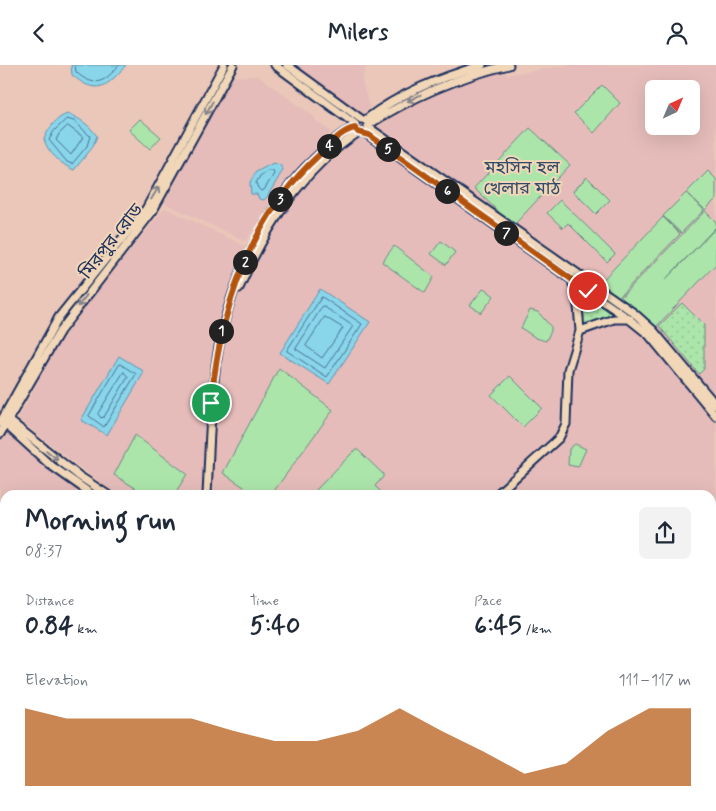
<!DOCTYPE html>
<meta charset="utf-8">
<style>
:root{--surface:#fff;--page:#f2f2f3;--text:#1f2937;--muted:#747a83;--accent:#b45309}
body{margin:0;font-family:Mynerve,"Noto Sans Bengali",sans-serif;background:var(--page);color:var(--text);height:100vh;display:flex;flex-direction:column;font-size:19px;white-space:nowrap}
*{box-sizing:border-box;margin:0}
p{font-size:16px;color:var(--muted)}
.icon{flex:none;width:28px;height:28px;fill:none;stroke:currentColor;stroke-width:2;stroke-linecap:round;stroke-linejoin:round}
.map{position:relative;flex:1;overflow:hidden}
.panel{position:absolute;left:0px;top:425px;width:716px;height:321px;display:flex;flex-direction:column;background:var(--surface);border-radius:15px 15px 0 0;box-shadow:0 5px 20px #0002}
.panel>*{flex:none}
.needle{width:32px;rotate:44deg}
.fabs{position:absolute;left:645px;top:15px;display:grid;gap:10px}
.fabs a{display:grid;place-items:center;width:55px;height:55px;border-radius:8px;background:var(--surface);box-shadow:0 5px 20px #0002;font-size:25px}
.pin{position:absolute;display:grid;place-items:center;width:42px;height:42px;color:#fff;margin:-21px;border:2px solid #fff;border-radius:50%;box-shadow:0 1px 5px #0007}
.km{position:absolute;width:25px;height:25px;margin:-12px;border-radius:50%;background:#222;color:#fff;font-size:14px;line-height:25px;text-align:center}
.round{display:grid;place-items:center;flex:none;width:52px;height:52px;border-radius:8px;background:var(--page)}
.headline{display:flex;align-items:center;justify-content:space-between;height:85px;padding:0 25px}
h1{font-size:28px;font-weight:700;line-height:38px}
.metrics{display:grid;grid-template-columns:repeat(3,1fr);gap:8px;height:85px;padding:5px 25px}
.metrics div{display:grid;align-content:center}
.metrics b{font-size:25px;font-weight:700}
.metrics small{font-size:14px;font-weight:400}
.metrics p{font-size:14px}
.chart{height:140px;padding:10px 25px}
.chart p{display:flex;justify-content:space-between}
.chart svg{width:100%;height:90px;margin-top:5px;fill:var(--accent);opacity:.7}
header{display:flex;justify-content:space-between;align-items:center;height:65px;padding:0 25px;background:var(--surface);font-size:22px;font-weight:700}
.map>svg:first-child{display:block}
.built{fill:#e5bcb9;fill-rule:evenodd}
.grass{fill:url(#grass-dots);stroke:#648a84}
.forest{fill:url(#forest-firs);stroke:#648a84}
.green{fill:#ace5aa;stroke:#648a84}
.water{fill:#89d5e9;stroke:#5d93b1}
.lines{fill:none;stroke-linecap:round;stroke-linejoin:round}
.shore{stroke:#477196;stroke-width:1}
.secondary-casing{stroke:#1b2f5e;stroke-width:11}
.secondary{stroke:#f1d7b8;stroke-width:7}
.oneway{stroke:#86838b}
.route-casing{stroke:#fff;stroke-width:10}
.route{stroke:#b45309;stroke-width:6}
.labels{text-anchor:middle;stroke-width:4;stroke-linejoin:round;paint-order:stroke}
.park-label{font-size:18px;fill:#314a69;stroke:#f1d7b8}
.street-label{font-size:18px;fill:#1b2f5e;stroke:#f1d7b8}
</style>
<header><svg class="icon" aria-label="back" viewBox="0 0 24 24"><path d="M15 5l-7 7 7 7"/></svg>Milers<svg class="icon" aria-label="person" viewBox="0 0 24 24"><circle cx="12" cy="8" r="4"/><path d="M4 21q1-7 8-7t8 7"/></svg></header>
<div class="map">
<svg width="716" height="746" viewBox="0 0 716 746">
<defs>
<pattern id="grass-dots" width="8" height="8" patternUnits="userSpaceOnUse" patternTransform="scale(1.25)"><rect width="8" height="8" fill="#ace5aa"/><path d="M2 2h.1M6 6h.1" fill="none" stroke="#93c595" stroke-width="1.8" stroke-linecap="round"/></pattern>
<pattern id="forest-firs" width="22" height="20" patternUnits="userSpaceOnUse" patternTransform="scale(1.25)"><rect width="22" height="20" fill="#ace5aa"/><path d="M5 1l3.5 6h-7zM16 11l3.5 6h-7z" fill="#93c595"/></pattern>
</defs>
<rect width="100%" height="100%" fill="#eac7b9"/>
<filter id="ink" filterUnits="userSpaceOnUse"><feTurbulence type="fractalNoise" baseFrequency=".02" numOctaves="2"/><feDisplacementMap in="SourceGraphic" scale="10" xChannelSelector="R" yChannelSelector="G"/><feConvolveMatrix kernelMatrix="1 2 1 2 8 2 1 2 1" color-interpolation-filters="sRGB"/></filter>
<g filter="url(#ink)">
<path class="built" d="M294,0H366L362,17L370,43L363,48Z
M569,0H716V587L711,594V430H211L222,279L235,235L262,179L308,116L351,76L377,57L450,18L504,3L507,10ZM654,24H691V61H654Z
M258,11L316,53L315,55L331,67L245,176L164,138L231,12Z
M165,143L245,181L215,269L205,328L202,430H116L18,354L66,264Z
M6,368L95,430H5V698L0,694V379Z
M40,741H499L503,746H42Z
M503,741H692L696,746H507Z"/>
<path class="grass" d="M577,224L618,249L583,260L584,251Z
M682,238L704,260V304L699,309L659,261Z"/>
<path class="forest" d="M397,741H499L503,746H401Z"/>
<path class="green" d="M602,20L620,38L594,68L574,48Z
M140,54L161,72L150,84L129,65Z
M530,63L570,100L513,161L474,123Z
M708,106L716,114V134L705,145L687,127Z
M587,112L610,135L596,149L573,126Z
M686,128L704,145L681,168L663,151Z
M560,135L615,189L607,197L568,158L563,163L547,148Z
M705,146L716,157V162L665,215L716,163V199L653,265L617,236Z
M663,152L680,169L616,235L596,222Z
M441,176L455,187L446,200L431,189Z
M394,181L434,212L425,228L382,197Z
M484,223L494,231L481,248L470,240Z
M530,245L538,247L551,262V266L546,276L536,273L521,263Z
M279,303L333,345L271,430H256L223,408Z
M510,311L542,343L523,362L491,330Z
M135,370L187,409L174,430H147L114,410Z
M575,379L586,384L578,402L568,400L569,384Z
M355,385H358L383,409V412L375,421L381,427L378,430H311Z
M0,529L5,534V597L0,592Z"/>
<path class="water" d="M71,0H126C107,22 97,31 72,10Z
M68,49C80,53 90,61 97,71L92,83L74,105C62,100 47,87 44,74C49,63 56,52 68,49Z
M273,98L280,100L283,105L267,132L264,135L259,134L257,129H251L250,117L256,107Z
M320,224L370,257L329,319L280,288Z
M119,291L142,305L143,309L107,370L81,355Z"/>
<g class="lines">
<path class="shore" d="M75,0L76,7C95,24 105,17 119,0
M67,54L74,56L90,71L87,81L72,99L67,97L49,75L54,66Z
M68,61L83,72L71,90L56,75L59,69Z
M268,106H273L274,109L264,125L261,126L258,123L256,118L260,111Z
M322,232L362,259L327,312L287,286Z
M323,241L353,261L325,303L296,284Z
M325,252L343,263L322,293L306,281Z
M120,299L136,309L104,362L89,351Z
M124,307L128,312L104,352L101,353L98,349Z"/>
<g class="secondary-casing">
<path id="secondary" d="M275,0L355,59
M287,0L361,54
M365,55C400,28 439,13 482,0
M368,60C413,31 458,12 509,0
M368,62L634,248L653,265L716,340
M364,67L572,215L629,254L649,270L716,351
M239,223C266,162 302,104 359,67
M580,266L614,254H630
M6,353L79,411L108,430
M0,358L59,252L146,144L224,0
M4,358L49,399L93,430
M0,369L60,266L152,147L233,0
M207,430C212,331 210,258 260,168C275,141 290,116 313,95C326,84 339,67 355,63
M496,430L559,373L566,359L568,305L580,266L578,241L572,215
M711,583L716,576
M0,630L5,626
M243,741L245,746
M251,741L253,746
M506,741L511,746
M557,746L565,743
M635,746V741"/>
</g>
<use href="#secondary" class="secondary"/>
</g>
<defs><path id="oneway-shaft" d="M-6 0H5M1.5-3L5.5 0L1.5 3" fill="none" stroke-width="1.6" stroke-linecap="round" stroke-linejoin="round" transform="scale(1.25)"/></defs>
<g class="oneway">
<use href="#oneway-shaft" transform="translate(414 33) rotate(154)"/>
<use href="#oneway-shaft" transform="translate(209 43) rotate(119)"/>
<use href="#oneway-shaft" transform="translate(155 128) rotate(-59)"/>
<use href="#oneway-shaft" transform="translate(82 236) rotate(129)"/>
<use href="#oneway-shaft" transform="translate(52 390) rotate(39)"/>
</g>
</g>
<g class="lines" filter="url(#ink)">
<g class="route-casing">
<path id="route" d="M211,338C220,246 249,154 319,90C330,80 340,66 355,63L358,67L369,70L588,226"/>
</g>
<use href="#route" class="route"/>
</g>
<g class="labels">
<g class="park-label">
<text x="522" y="108">মহসিন হল<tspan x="522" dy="21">খেলার মাঠ</tspan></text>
</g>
<g class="street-label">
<text transform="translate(111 176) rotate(-52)" y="6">মিরপুর রোড</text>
</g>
</g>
</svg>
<div class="fabs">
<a><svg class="needle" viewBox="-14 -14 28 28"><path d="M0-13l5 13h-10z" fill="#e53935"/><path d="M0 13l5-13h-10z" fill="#747a83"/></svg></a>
</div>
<div class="pin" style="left:211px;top:338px;background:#1e9e55"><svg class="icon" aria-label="arrive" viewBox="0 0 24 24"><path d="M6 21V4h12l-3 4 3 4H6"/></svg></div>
<div class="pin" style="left:588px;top:226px;background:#d93025"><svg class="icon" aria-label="check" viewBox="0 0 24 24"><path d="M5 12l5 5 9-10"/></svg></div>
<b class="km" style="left:221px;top:266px">1</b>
<b class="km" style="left:245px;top:197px">2</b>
<b class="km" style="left:280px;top:134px">3</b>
<b class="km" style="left:329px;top:81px">4</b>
<b class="km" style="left:388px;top:84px">5</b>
<b class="km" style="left:447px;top:126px">6</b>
<b class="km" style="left:506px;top:168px">7</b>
<section class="panel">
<div class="headline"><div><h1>Morning run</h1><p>08:37</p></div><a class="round"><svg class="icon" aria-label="share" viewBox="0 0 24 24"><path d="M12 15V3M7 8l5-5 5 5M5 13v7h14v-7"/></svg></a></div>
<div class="metrics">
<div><p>Distance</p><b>0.84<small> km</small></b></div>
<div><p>Time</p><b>5:40</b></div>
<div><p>Pace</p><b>6:45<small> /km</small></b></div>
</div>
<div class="chart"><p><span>Elevation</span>111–117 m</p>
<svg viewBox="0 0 160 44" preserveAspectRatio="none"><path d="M0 44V6L10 11L20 11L30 11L40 11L50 17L60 22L70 22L80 17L90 6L100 17L110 27L120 38L130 33L140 17L150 6L160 6V44z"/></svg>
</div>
</section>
</div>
